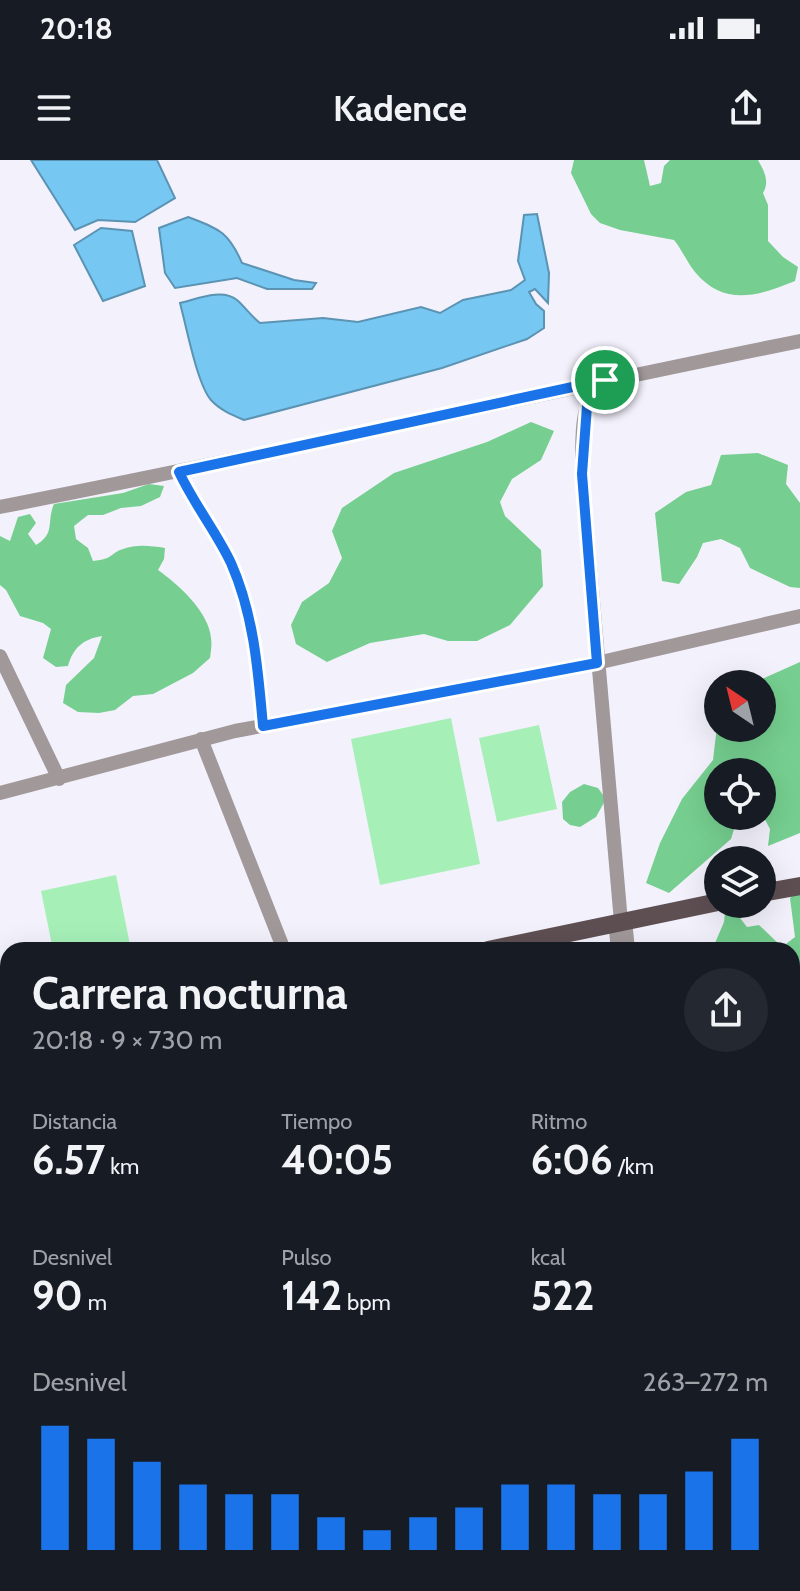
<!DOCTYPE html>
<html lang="es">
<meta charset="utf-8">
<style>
:root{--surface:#171b24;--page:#242831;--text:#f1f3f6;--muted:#9ea1a6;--accent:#1a73e8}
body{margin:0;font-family:Cabin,sans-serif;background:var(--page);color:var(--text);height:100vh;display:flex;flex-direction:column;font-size:30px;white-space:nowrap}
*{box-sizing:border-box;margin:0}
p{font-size:26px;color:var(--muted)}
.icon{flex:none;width:44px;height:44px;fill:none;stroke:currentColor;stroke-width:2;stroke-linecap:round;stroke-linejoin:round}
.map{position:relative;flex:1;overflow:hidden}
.drawer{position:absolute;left:0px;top:782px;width:800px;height:650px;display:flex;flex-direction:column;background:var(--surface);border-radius:24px 24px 0 0;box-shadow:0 8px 32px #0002}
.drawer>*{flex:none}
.needle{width:52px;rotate:325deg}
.buttons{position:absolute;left:704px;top:510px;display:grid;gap:16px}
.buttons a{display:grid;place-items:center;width:72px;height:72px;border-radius:50%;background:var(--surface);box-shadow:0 8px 32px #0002;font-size:40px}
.pin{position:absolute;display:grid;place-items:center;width:68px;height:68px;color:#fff;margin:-34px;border:4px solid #fff;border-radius:50%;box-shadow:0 2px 8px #0007}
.round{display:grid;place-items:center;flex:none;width:84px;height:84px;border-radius:42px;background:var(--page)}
.summary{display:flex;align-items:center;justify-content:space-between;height:136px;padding:0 32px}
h1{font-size:44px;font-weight:700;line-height:60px}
.stats{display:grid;grid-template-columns:repeat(3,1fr);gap:12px;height:136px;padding:8px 32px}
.stats div{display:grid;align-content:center}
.stats b{font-size:40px;font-weight:700}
.stats small{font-size:22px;font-weight:400}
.stats p{font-size:22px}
.chart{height:224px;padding:16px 32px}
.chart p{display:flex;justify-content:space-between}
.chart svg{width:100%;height:144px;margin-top:8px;stroke:var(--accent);stroke-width:6}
.status{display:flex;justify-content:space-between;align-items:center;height:56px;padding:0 40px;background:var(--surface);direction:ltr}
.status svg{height:22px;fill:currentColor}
header{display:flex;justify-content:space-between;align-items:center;height:104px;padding:0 32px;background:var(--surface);font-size:36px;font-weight:700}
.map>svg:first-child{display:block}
.green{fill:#a6f0b8}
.forest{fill:#76cf90}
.water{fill:#77c7f3;stroke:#5b93b3;stroke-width:2}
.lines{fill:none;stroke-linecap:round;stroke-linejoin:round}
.minor{stroke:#a1989a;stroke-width:14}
.major{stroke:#5e4f53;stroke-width:18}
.route-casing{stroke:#fff;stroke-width:16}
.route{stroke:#1a73e8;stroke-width:10}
</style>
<div class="status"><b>20:18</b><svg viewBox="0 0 49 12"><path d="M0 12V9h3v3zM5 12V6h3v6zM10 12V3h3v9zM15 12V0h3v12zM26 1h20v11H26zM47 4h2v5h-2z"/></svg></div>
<header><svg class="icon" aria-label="menu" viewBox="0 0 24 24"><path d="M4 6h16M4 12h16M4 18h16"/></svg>Kadence<svg class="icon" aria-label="share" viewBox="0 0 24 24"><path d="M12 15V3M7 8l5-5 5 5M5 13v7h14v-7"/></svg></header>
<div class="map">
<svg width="800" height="1431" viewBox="0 0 800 1431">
<rect width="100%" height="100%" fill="#f3f1fc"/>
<path class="green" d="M451,558L480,704L380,725L351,579Z
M539,565L557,649L497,662L479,578Z
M116,715L131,790H53L41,731Z"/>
<path class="forest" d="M574,0H644L650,26L661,23L664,6L670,0H758C764,11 770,21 763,33L768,45V81L783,97L798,107L795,121C758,136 724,147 695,112C687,102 682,90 674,80L620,70L600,63L591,54L571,13Z
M531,262L554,271L541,300L512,319L500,342L505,356L541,390L543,426L510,465L477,481H448L424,474L370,483L327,502L296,484L291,465L302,442L329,423L342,398L332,371L342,348L394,313L487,282Z
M758,293L788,305L786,324L800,343V428L790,427L750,408L740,388L721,379L703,383L697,397L679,424L662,421L655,353L686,332L711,325L721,295Z
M149,324L164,326L160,337L141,346L121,348L103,355H88L74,366L76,379L88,388L93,401C114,399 110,393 123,389C137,384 151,386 165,388L164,399L158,410C178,424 209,452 211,478C212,484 211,491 210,498L193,513L153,534L133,536L115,550L99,553L78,552L63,543L66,525L94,498L102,476C83,479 73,488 68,506L56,507L43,498L51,469L43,463L20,456L6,430L0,425V376L10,381L18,357L30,354L36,363L28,374L36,385C56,373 46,363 54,344L123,333Z
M800,502V673L768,686L770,669L762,654V612H718V656H738L731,679L669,733L646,723L660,683L682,639L713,600L718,558V568H762V524H751Z
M584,624L598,628L606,639L596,657L580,667L570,665L563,659L562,642L570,632Z
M800,729V923L794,910L792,894V790H712L724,762L725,752L737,754L747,767L759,765L782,787L795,777L790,738Z
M800,981V1077L792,1083V984Z
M792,1225L800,1233V1431H776L780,1424H792V1337L799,1327L792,1323Z
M556,1424H648L646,1431H546Z"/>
<path class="water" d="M31,0H157L175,38L135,62L98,60L75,70Z
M537,54L549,113L548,143L535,129L529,132L536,144L544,151V168L527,179L442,208L244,260C232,255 220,250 211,240C197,224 186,165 180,143C197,139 222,128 237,140C245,147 251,156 260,163L323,158L358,162L421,147L440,153L463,140L511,130L525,120L518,101L524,55Z
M188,57C219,69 228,71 242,103L294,120L316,123L312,129H267L237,118L175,128L165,113L159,68Z
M101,68L132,71L145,126L103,141L74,85Z"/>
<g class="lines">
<path class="minor" d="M605,220C577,240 583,284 582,314L621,762L626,770L628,790
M179,312C194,344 217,373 231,403C254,455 258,510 263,566
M0,347C267,295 533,235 800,181
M0,496L59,619
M201,579L284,790
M0,633L235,571L597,503L800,456
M618,790L616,771L621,762
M792,943L800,941
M0,1104L8,1101
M792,1214L800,1213
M0,1335L8,1331
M290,1424L294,1431
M442,1424L444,1431
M687,1424V1431
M174,1431L193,1424"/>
<path class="major" d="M762,733L800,726
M488,790L718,742
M0,843H8"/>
</g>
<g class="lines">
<g class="route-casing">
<path id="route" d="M605,220L596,226L587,246L582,314L597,503L263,566C258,510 254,455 231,403C217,373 194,344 179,312Z"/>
</g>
<use href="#route" class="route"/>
</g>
</svg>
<div class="buttons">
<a><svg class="needle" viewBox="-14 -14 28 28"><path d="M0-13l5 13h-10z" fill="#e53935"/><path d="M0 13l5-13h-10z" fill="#9ea1a6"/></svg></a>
<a><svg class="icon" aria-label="locate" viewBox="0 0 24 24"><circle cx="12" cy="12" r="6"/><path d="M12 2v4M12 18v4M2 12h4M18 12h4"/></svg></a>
<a><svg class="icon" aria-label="layers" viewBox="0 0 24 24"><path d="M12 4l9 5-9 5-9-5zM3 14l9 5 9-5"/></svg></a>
</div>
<div class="pin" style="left:605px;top:220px;background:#1e9e55"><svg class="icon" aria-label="arrive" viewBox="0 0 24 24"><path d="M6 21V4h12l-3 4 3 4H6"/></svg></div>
<section class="drawer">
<div class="summary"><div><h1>Carrera nocturna</h1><p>20:18 · 9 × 730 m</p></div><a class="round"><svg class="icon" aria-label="share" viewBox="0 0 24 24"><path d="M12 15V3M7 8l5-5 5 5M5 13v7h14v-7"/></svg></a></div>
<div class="stats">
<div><p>Distancia</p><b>6.57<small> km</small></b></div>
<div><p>Tiempo</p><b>40:05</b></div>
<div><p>Ritmo</p><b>6:06<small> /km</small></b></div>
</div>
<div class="stats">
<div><p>Desnivel</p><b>90<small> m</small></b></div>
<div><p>Pulso</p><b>142<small> bpm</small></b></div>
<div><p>kcal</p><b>522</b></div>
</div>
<div class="chart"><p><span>Desnivel</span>263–272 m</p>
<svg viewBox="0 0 160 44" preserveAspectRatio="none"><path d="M5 44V6M15 44V10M25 44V17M35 44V24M45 44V27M55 44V27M65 44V34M75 44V38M85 44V34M95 44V31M105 44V24M115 44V24M125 44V27M135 44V27M145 44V20M155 44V10"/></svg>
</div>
</section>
</div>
